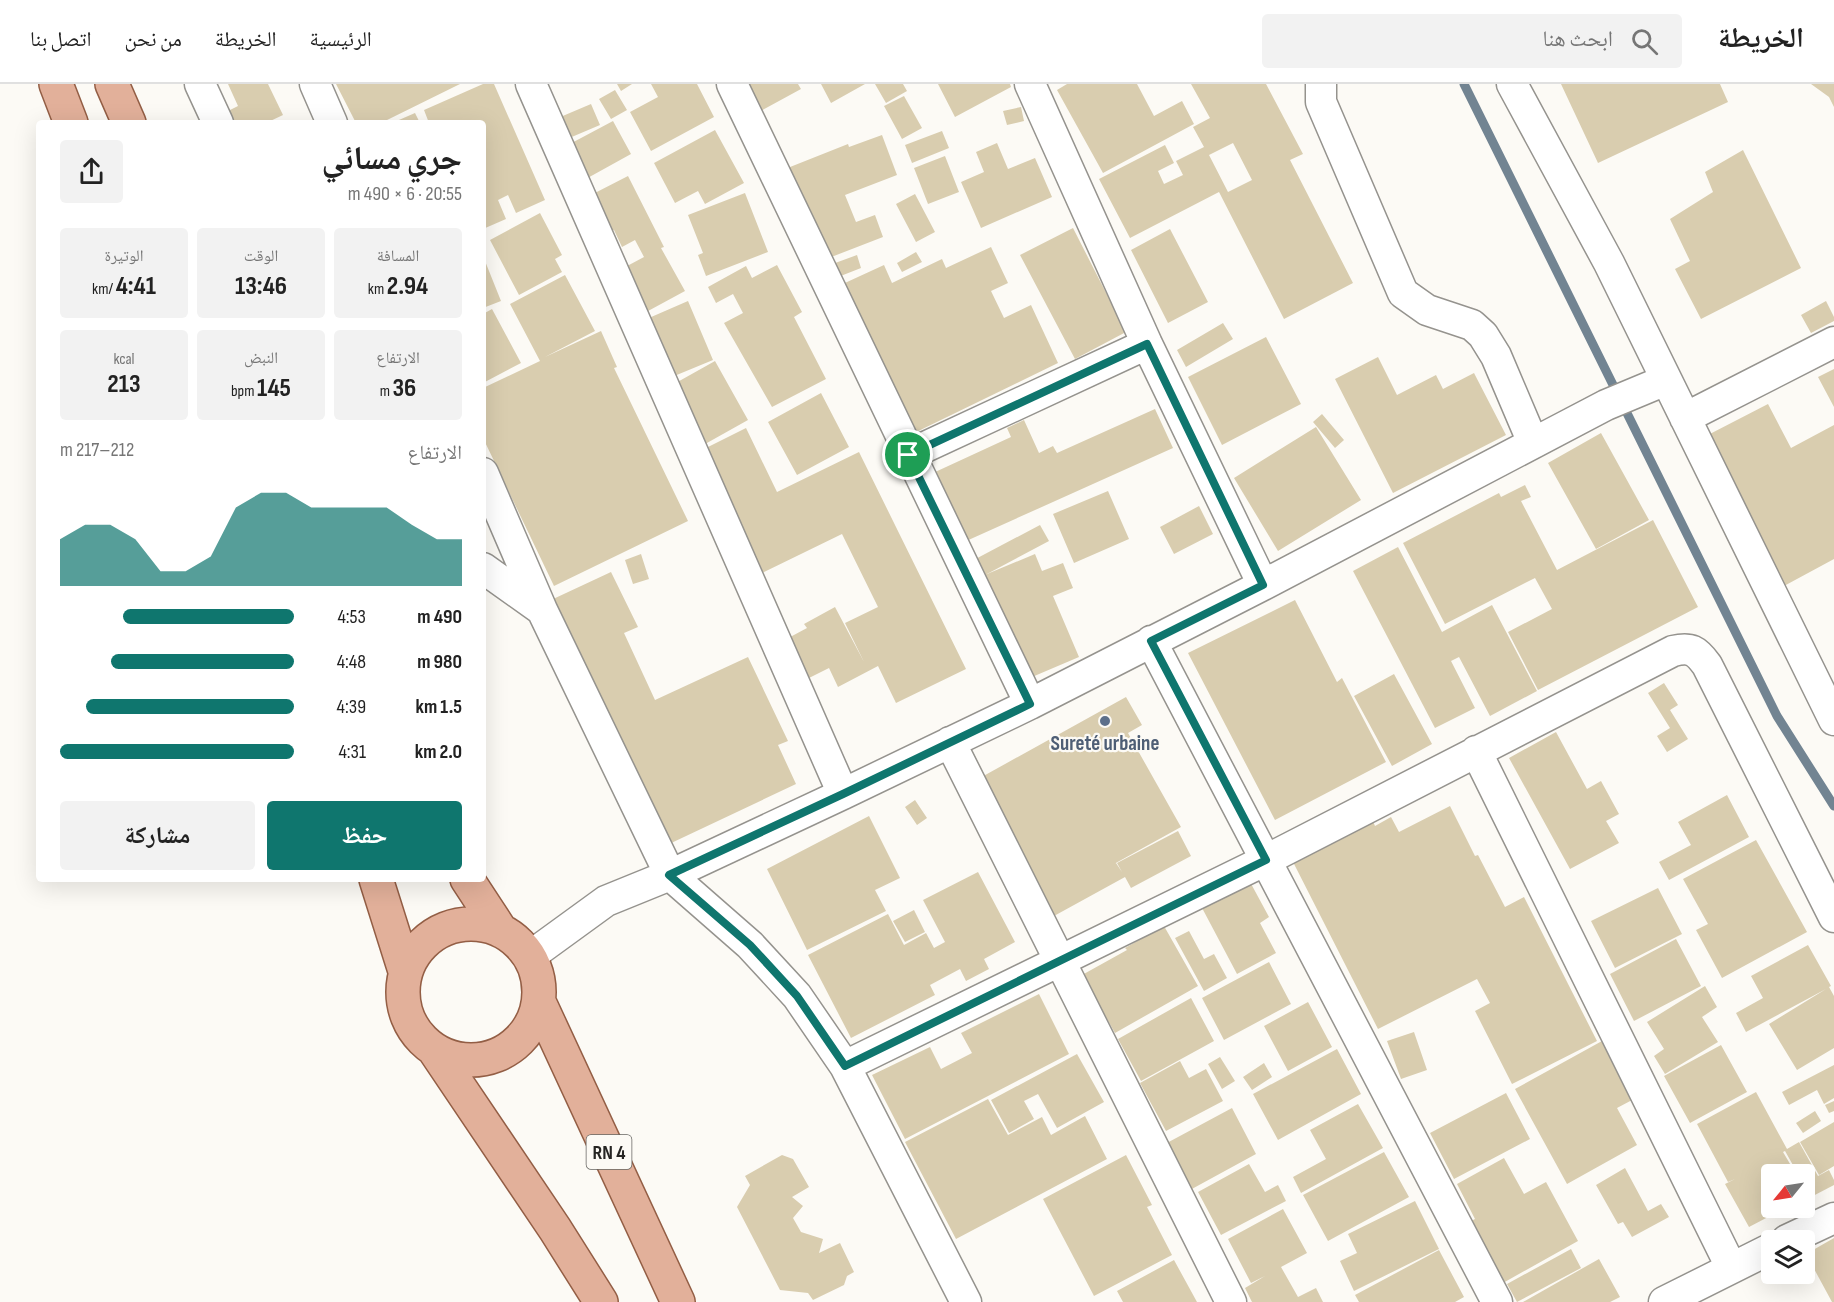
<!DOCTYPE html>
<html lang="ar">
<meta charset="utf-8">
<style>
:root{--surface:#fff;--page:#f2f2f2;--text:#222;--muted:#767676;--line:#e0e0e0;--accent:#0f766e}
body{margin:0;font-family:"Sofia Sans Condensed","Noto Naskh Arabic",sans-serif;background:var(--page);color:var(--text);direction:rtl;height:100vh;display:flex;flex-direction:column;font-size:22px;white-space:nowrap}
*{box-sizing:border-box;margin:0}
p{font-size:20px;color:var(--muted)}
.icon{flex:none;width:33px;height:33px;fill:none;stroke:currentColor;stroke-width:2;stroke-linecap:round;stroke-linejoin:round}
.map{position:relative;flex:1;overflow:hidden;direction:ltr}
.drawer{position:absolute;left:36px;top:36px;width:450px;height:762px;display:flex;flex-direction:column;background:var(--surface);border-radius:6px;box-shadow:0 6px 24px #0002;direction:rtl}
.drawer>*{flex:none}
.needle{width:39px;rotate:240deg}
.fabs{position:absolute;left:1761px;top:1080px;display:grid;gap:12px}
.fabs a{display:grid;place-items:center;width:54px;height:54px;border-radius:6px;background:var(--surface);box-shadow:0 6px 24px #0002;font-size:30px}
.pin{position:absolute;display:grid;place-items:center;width:51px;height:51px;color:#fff;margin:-26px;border:3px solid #fff;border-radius:50%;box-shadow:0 2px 6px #0007}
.round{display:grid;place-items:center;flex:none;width:63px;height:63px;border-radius:6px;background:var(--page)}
.headline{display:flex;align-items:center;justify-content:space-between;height:102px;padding:0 24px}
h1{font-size:33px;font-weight:700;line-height:45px}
.stats{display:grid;grid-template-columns:repeat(3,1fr);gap:9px;height:102px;padding:6px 24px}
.stats div{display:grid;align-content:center;border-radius:6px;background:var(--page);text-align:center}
.stats b{font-size:26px;font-weight:700}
.stats small{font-size:16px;font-weight:400}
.stats p{font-size:16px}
.chart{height:168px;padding:12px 24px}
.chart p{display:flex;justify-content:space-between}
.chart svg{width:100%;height:108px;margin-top:6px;fill:var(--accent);opacity:.7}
.action{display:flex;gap:12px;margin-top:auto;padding:12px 24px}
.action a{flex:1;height:69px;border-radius:6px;background:var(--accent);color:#fff;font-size:24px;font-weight:700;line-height:69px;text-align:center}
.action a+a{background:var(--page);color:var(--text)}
ul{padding:0 24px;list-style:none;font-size:20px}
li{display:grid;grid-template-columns:96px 72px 1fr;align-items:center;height:45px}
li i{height:15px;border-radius:8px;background:var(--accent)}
header{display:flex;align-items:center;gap:36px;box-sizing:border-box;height:84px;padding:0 30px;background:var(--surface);border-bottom:2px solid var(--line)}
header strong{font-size:28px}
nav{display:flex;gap:33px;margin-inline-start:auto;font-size:21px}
.search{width:420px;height:54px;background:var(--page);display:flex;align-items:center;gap:15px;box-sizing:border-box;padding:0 21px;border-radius:6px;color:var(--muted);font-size:22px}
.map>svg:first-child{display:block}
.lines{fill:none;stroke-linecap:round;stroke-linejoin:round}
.stream{stroke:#728492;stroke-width:9}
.building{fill:#d9cdaf;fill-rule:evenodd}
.street-casing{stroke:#95938e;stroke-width:33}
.primary-casing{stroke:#935e45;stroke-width:36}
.street{stroke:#fff;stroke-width:30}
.primary{stroke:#e2b09a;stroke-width:33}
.route-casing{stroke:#fff;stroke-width:12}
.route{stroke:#0f766e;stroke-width:8}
.service-dot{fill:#5c6f8a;stroke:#fcfaf5;stroke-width:2}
.labels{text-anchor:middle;stroke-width:4.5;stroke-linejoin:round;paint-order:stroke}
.shield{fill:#fcfaf5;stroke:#666562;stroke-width:1.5}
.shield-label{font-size:20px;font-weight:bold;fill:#262523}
.service-label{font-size:21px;font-weight:bold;fill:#4e5e75;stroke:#fcfaf5}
</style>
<header>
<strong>الخريطة</strong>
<div class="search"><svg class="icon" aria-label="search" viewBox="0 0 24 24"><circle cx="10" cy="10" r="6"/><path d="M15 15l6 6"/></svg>ابحث هنا</div>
<nav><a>الرئيسية</a><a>الخريطة</a><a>من نحن</a><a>اتصل بنا</a></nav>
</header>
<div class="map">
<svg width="1834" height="1218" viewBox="0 0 1834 1218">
<rect width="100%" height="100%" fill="#fcfaf5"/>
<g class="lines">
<path class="stream" d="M1464,0L1777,632L1834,722"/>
</g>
<path class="building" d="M228,0H268L283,31L266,39H229L224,29L238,22Z
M336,0H460L381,39H356Z
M483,0H494L545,116L516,129L508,111L498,116L506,135L483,145V118L486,117L483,109V39H429L424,26Z
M617,0H632L621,7Z
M651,0H697L714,33L651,67L630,28L658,13Z
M744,0H798L801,5L759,28Z
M821,0H865L831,19Z
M875,0H903L907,7L886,19Z
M938,0H1010L1011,3L955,33Z
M1067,0H1137L1154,32L1182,17L1194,40L1103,89L1057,6Z
M1191,0H1266L1303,70L1290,76L1353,199L1284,235L1219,108L1130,154L1099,95L1165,61L1174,79L1158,87L1164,100L1183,91L1176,77L1204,63L1193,43L1210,34ZM1233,59L1252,96L1228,108L1209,71Z
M1561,0H1720L1728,18L1598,79Z
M1811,0H1834V23L1829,13Z
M615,6L627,26L611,35L599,15Z
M904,12L922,44L902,55L884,22Z
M591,20L600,41L567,55L558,34Z
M1021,23L1024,37L1007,41L1003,27Z
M415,29L420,39H392Z
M613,37L631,70L584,96L566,62Z
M715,46L744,99L705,120L698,107L675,119L654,79Z
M942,47L949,64L912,79L905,61Z
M882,51L897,91L845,111L856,138L875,131L883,153L821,177L785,85L848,60L849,63Z
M997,59L1008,85L1035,74L1052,113L981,144L961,98L984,88L976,68Z
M1743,66L1801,184L1701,235L1675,185L1690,177L1670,135L1713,108L1705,88Z
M945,72L959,108L928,120L914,84Z
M628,92L664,163L661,164L685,207L637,233L614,189L644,173L635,156L622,163L614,146L608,149L589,112Z
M745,109L768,168L706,192L698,171L703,169L688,131Z
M915,110L935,148L916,158L896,120Z
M540,129L562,171L555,175L562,188L519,211L490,156Z
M1073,144L1126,248L1075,275L1020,171Z
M1170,145L1208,218L1168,239L1131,166Z
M991,163L1008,199L991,207L1004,234L1031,221L1058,279L908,352L834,204L884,181L892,199L942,175L946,184Z
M916,168L922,178L902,188L897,179Z
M857,171L861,184L833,195L827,182Z
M483,172L501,217L483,224Z
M777,181L802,228L794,233L826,295L772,323L724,239L743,229L733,210L716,219L708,203L746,182L752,194Z
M565,191L595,247L545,273L601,247L617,283L614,284L688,437L554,502L483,354V304L540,277L510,220Z
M688,217L713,276L667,295L642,237Z
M1826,217L1834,233V237L1811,249L1801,231Z
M492,225L521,279L483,299V230Z
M1223,239L1233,255L1186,283L1177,266Z
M1266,253L1301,320L1222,361L1188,293Z
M1378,273L1397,311L1436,291L1443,305L1474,289L1506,351L1393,409L1335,295Z
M715,277L748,336L698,364L665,305Z
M1834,285V323L1818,293Z
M821,309L849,363L797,391L768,338Z
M1768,320L1791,364L1834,341V475L1784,502L1704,353Z
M1155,325L1173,364L964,458L933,389L1011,353L1007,344L1024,336L1039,369L1053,362L1057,369Z
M1322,330L1344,356L1335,364L1313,338Z
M1316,343L1361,416L1278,467L1234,394Z
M746,344L777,408L859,368L966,585L896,619L878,582L838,603L829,584L809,594L799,575L779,559L807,544L804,540L835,523L864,578L845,539L878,523L842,450L756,492L696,369Z
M1601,349L1649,436L1596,465L1548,379Z
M1525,401L1531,413L1521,417L1557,486L1653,436L1698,523L1538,606L1508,548L1552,525L1535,494L1445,540L1403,459L1499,409L1501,413Z
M1108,407L1129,455L1074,479L1053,430Z
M1199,422L1213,450L1174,470L1160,443Z
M1040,441L1049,457L987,490L1035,470L1042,487L1063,479L1073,504L1053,512L1079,573L1025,596L968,479Z
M1398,463L1442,548L1492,521L1537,607L1490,632L1459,573L1451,577L1475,624L1435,644L1353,487Z
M641,470L649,495L633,500L625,476Z
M611,488L638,543L624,549L655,616L748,573L788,657L778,661L796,700L667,761L551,516Z
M1295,516L1337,598L1342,594L1386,678L1275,736L1188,569Z
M1394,590L1432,660L1392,682L1354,612Z
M1664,599L1678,621L1670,626L1688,655L1667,668L1657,652L1670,644L1648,609Z
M1126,613L1142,641L1128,649L1181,743L1114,780L1116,779L1122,788L1117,779L1178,747L1191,772L1131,804L1125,793L1054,832L978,695Z
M1556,648L1587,705L1601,697L1619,730L1606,737L1619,759L1570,785L1509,674Z
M1727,711L1749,753L1669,796L1659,778L1691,761L1678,738Z
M915,716L927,734L917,741L905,723Z
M1450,722L1475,772L1478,771L1505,823L1524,813L1597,957L1512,1000L1475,927L1490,919L1477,895L1378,945L1292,776L1372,735L1375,742L1391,733L1399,748Z
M869,732L900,794L875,806L886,827L807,866L767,785Z
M1756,756L1807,848L1722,894L1696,846L1708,840L1683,795Z
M978,788L1015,858L984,875L989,885L966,897L960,885L930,901L935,911L851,954L808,871L888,830L904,861L926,849L934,864L945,858L923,816Z
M1249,796L1269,833L1260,839L1276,869L1237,890L1201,822Z
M1658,804L1682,850L1615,884L1591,837Z
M914,826L925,848L905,858L893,837Z
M1164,842L1198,902L1115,949L1082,891L1127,866L1125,864Z
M1189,847L1204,875L1214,870L1227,894L1204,907L1175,854Z
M1676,855L1701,902L1634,937L1610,890Z
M1808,861L1831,902L1829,903L1834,912V964L1797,986L1769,940L1826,905L1746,948L1736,929L1763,914L1751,892Z
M1269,878L1291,920L1224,956L1202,914Z
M1705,902L1717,923L1702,933L1718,958L1665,990L1654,972L1664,965L1647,938Z
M1039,910L1069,970L905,1055L872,991L930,963L941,985L972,969L961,949Z
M1191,914L1214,957L1141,997L1118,955Z
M1308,918L1332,963L1288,987L1264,942Z
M1414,948L1427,986L1401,995L1387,957Z
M1602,957L1634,1015L1617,1024L1637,1061L1567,1100L1515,1005Z
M1721,961L1747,1008L1690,1039L1664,992Z
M1337,965L1361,1010L1278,1056L1253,1010Z
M1077,970L1104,1018L1057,1044L1038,1010L1024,1017L1034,1035L1009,1049L991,1016Z
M1220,973L1235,997L1222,1005L1208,980Z
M1180,977L1189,994L1206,985L1223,1017L1166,1047L1140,999Z
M1264,979L1272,993L1252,1006L1243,993Z
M1834,981V1014L1824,1020L1817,1006L1789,1021L1782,1008Z
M1756,1008L1787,1065L1799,1058L1818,1092L1829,1086L1834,1096V1101L1811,1113L1804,1101V1090H1798L1785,1067L1783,1068L1796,1090H1772V1124H1785L1749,1143L1725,1100L1735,1095L1728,1098L1697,1040Z
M1506,1009L1530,1055L1454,1095L1430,1049Z
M988,1015L1008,1051L1042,1033L1051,1051L1085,1032L1107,1075L956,1155L905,1058Z
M1834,1017V1027L1829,1029L1825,1021Z
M1358,1020L1383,1064L1301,1109L1293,1093L1326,1075L1310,1046Z
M1232,1024L1256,1070L1190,1106L1165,1060Z
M1815,1027L1821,1037L1803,1049L1796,1039Z
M1834,1038V1082L1819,1091L1800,1058Z
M1384,1068L1409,1113L1328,1157L1303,1111Z
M782,1071L793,1075L809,1103L792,1113L803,1122L793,1134L801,1148L823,1155L819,1169L840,1159L854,1188L847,1192L844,1201L813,1216L808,1209L780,1206L737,1123L750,1101L745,1092Z
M1126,1071L1152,1121L1147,1123L1172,1171L1094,1212L1043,1115Z
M1504,1074L1524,1110L1546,1098L1578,1157L1503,1199L1469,1138L1475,1135L1457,1100Z
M1249,1080L1265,1108L1278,1101L1286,1117L1221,1151L1198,1108Z
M1625,1084L1648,1127L1661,1120L1669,1133L1632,1153L1623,1138L1618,1140L1596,1101Z
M1415,1117L1439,1165L1354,1207L1340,1177L1357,1169L1348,1150Z
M1283,1125L1307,1169L1281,1183L1298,1213L1316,1204L1323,1218H1252L1245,1204L1265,1192L1251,1199L1228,1155Z
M1834,1154V1218H1832L1806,1170Z
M1571,1165L1581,1184L1517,1218L1507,1200Z
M1439,1166L1464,1213L1455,1218H1359L1355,1211Z
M1599,1175L1620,1213L1610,1218H1523Z
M1174,1176L1197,1218H1123L1117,1207Z"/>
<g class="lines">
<g class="street-casing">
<path id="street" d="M200,0L218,39
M315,0L332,39
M531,0L843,710
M732,0L1030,620
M1030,0L1147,260L1263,501
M1321,0V18L1403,209L1427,226L1472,241L1483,251L1496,272L1533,359
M1512,0L1609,179L1834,636
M1685,334L1834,258
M908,371L1147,260
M483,389L542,526
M483,484L542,526L670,791L843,710L1030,620L1263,501L1606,321L1666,296
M1151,557L1497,1218
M950,658L1231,1218
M1476,667L1731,1183
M529,873L606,817L670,791L750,861L797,912L845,982L966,1218
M845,982L1266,776L1673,567C1691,563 1696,566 1707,581L1834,833
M1787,1156L1834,1134
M1664,1218L1772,1164"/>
</g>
<g class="primary-casing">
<path id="primary" d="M56,0L71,39
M112,0L129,39
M376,795L405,887
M467,795L501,847
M403 908a68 68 0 1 1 136 0a68 68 0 1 1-136 0Z
M539,918L678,1218
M435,967L555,1145L601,1218"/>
</g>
<use href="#street" class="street"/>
<use href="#primary" class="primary"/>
</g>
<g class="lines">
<g class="route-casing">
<path id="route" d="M1147,260L1263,501L1151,557L1266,776L845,982L797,912L750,861L669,791L843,710L1030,620L908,371Z"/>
</g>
<use href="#route" class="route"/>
</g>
<circle class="service-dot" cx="1105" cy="637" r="6"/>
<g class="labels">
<rect class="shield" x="586.5" y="1051" width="45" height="34" rx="4.5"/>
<g class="shield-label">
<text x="609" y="1075">RN 4</text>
</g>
<g class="service-label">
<text x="1105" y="666">Sureté urbaine</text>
</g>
</g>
</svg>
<div class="fabs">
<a><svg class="needle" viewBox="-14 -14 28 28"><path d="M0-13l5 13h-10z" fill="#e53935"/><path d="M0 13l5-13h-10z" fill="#767676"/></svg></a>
<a><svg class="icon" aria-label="layers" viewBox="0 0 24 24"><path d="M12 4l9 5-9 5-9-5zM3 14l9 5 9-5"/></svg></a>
</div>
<div class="pin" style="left:908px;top:371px;background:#1e9e55"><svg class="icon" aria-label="arrive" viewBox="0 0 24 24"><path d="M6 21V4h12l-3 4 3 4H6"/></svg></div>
<section class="drawer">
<div class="headline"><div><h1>جري مسائي</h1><p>20:55 · 6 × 490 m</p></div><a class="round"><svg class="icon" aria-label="share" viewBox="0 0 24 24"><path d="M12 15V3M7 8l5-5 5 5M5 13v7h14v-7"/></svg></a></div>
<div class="stats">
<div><p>المسافة</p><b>2.94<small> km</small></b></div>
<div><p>الوقت</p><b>13:46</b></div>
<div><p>الوتيرة</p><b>4:41<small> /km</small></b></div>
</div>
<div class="stats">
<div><p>الارتفاع</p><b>36<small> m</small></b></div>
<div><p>النبض</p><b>145<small> bpm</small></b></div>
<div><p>kcal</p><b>213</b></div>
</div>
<div class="chart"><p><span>الارتفاع</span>212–217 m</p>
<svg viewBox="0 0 160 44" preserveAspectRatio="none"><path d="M0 44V25L10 19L20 19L30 25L40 38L50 38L60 32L70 12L80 6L90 6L100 12L110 12L120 12L130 12L140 19L150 25L160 25V44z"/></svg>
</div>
<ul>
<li><b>490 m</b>4:53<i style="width:73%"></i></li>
<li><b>980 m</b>4:48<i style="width:78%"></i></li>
<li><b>1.5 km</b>4:39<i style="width:89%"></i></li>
<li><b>2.0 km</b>4:31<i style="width:100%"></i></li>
</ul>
<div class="action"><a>حفظ</a><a>مشاركة</a></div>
</section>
</div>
